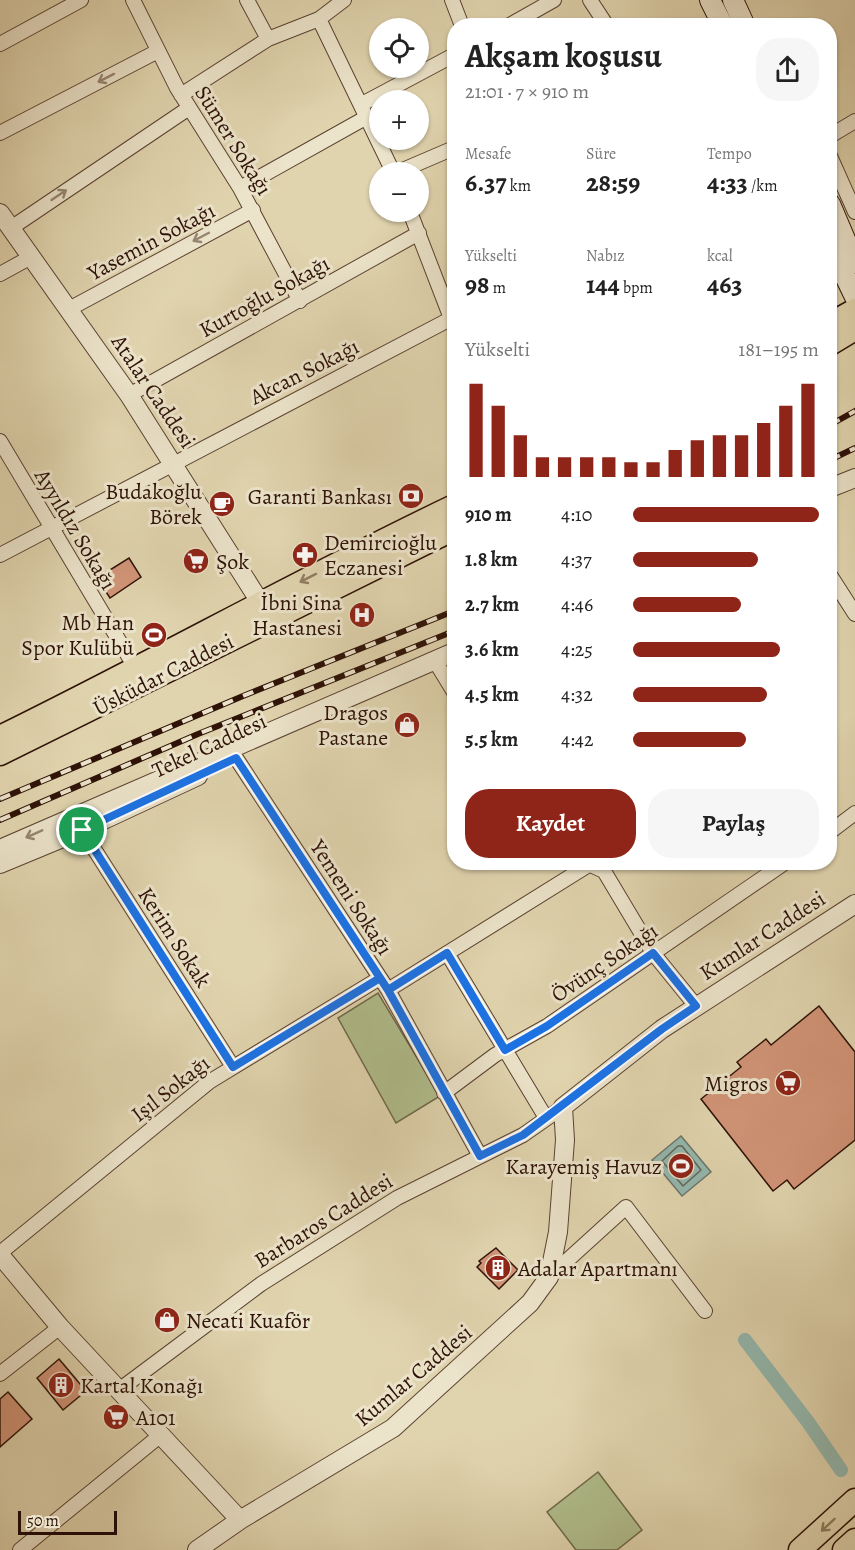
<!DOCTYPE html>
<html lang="tr">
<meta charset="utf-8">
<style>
:root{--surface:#fff;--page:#f6f6f6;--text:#222;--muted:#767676;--accent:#8f2418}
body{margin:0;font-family:Alegreya,serif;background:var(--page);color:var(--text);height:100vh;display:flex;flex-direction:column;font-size:22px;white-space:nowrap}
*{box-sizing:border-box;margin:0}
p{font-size:20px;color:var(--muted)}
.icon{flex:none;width:33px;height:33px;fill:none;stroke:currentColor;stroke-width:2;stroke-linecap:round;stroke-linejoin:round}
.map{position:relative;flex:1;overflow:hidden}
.sheet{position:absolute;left:447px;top:18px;width:390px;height:852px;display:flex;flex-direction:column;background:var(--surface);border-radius:24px;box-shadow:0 2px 4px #0004}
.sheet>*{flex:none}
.buttons{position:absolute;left:369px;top:18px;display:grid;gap:12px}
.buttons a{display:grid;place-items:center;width:60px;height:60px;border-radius:50%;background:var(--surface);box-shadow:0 2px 4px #0004;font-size:30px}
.scale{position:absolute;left:18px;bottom:15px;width:99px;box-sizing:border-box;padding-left:6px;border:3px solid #2e1207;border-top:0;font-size:16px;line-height:21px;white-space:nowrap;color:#2e1207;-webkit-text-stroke:4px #ebe3ca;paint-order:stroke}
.pin{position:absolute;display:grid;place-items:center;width:51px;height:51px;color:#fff;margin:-26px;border:3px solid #fff;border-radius:50%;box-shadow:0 2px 6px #0007}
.round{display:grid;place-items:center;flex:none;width:63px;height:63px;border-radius:24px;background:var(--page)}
.head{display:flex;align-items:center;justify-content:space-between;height:102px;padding:0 18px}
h1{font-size:33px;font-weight:700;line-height:45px}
.figures{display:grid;grid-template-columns:repeat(3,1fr);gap:9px;height:102px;padding:6px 18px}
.figures div{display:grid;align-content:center}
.figures b{font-size:26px;font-weight:700}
.figures small{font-size:16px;font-weight:400}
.figures p{font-size:16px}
.chart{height:168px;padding:12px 18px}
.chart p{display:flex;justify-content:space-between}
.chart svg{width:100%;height:108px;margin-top:6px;stroke:var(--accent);stroke-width:6}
.primary-button{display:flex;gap:12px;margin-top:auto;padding:12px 18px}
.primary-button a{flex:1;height:69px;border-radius:24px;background:var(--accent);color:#fff;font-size:24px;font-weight:700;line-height:69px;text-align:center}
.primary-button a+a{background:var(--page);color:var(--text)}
ul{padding:0 18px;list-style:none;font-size:20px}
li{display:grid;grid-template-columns:96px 72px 1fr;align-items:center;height:45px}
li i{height:15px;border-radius:8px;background:var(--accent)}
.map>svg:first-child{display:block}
.green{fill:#b0bd8c;stroke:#6f684a;stroke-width:1.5}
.water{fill:#94b8ae;stroke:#6b766b;stroke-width:1.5}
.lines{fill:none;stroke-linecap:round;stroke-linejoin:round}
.shore{stroke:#61655a;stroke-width:1.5}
.canal{stroke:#94b8ae;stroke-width:14}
.building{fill:#d19477;stroke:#2e1207;stroke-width:1.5}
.minor-casing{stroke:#5a4231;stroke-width:16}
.tertiary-casing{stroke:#5a4231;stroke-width:20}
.secondary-casing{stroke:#2e1207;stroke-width:22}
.primary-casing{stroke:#2e1207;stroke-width:25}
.trunk-casing{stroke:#2e1207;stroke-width:25}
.minor{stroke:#ebe3ca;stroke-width:14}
.tertiary{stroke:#ebe3ca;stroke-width:18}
.secondary{stroke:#ebe3ca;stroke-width:20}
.primary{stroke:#e0d4ae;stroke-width:22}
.trunk{stroke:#e0d4ae;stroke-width:22}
.rail-casing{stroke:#2e1207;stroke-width:6}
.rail{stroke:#ebe3ca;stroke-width:4;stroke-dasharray:11;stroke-linecap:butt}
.oneway{stroke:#968572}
.oneway2{stroke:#907d63}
.route-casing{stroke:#fff;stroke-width:12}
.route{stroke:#1a73e8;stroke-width:8}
.labels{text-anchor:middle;stroke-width:6;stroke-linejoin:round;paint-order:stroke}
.street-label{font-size:22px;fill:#2e1207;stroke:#ebe3ca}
.poi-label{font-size:22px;fill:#2e1207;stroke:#ebe3ca;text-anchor:end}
</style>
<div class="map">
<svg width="855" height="1550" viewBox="0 0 855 1550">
<rect width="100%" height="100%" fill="#e0d4ae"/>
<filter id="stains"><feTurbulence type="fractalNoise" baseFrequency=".00333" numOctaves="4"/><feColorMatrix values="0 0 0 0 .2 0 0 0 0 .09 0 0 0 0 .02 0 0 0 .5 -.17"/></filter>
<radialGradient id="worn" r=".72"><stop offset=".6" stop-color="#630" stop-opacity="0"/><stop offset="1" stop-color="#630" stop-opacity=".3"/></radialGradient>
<path class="green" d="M378,993L440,1096L396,1123L338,1018Z
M598,1472L642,1530L617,1550H576L547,1512Z"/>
<path class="water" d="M681,1136L711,1172L682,1196L652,1160Z"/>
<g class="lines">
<path class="shore" d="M678,1146H682L701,1170L683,1186L662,1161Z"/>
<path class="canal" d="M745,1340L808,1422L841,1470"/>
</g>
<path class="building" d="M129,558L141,577L110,598L97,578Z
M819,1006L855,1052V1140L794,1189L787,1180L773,1191L701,1099L741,1067L737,1062L766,1039L771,1045Z
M496,1248L518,1270L499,1289L477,1267L481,1263L479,1261Z
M59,1359L86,1391L63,1410L37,1378Z
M8,1392L32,1419L0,1447V1399Z"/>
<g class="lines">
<g class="minor-casing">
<path id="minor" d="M133,0L177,88L240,188L300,301
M247,0L268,39
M452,0L462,26
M590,0L607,26
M319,19L393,172
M508,26L554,0
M0,44L81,0
M181,95L268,39L319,19L344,0
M362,104L454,55
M0,133L158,51
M830,136L855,121
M830,156L855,212
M398,172L454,148
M240,188L367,117
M410,212L454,326
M11,228L189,108
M0,274L31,257
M69,309L253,210
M129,395L419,233
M0,441L136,669
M0,555L454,317
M830,575L855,614
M435,661L454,692
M236,758L388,990L480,1156
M82,830L233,1067
M830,832L855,813
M584,862L604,871L653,953L696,1006
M447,953L546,1118
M388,990L587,866
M444,1093L495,1055L547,1026L786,862
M0,1253L209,1082L380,978
M549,1277L626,1207L705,1311
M0,1374L60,1327
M119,1390L261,1284L397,1198L523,1135L563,1107
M20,1550L162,1434"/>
</g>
<g class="tertiary-casing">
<path id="tertiary" d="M0,213L129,395L260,602
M830,488L855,478
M0,849L454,652
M0,864L82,830L198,776
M0,1255L60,1327L240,1520
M197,1550L240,1520L393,1428L530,1303L549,1277L558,1232L565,1140L563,1107L662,1029L855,904"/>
</g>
<g class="secondary-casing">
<path id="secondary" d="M710,0L723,26
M733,0L745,26
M830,204L855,263
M830,245L855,297"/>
</g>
<g class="primary-casing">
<path id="primary" d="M830,324L855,310
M830,344L855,329
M0,737C153,662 301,579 454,506
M0,754L454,529"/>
</g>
<g class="trunk-casing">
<path id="trunk" d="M800,1550L855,1500
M844,1550L855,1540"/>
</g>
<use href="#minor" class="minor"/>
<use href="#tertiary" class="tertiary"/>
<use href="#secondary" class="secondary"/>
<use href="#primary" class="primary"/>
<use href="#trunk" class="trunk"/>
<g class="rail-casing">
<path id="rail" d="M830,425L855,411
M830,460L855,448
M0,799L243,696L454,611
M0,820L198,734L454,631"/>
</g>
<use href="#rail" class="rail"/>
</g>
<defs><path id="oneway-shaft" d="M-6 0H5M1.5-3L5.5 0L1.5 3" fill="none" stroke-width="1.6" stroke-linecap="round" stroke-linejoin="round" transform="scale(1.5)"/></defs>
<g class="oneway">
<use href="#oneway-shaft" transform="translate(106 78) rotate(153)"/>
<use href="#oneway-shaft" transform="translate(59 195) rotate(-34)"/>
<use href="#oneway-shaft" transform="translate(201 237) rotate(152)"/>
<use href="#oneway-shaft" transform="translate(34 834) rotate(156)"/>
</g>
<g class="oneway2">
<use href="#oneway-shaft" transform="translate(308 578) rotate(153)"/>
<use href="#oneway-shaft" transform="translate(828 1525) rotate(137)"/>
</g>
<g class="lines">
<g class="route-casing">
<path id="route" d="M82,830L236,758L388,990L480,1156L523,1135L662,1029L696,1006L653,953L547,1026L505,1050L447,953L388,990L380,978L233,1067L82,830"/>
</g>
<use href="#route" class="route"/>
</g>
<defs>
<g id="bank-disc" transform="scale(1.35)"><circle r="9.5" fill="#8f2418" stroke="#ebe3ca"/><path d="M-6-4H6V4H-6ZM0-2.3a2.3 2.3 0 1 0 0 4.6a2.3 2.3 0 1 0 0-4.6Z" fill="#fff"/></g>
<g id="cafe-disc" transform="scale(1.35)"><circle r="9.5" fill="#8f2418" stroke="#ebe3ca"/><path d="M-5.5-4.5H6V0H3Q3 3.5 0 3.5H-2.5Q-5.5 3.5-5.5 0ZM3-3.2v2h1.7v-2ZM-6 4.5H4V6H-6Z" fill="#fff"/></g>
<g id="pharmacy-disc" transform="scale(1.35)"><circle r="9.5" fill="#8f2418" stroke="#ebe3ca"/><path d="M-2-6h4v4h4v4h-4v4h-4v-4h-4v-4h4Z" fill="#fff"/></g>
<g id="supermarket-disc" transform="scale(1.35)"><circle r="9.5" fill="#8f2418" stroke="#ebe3ca"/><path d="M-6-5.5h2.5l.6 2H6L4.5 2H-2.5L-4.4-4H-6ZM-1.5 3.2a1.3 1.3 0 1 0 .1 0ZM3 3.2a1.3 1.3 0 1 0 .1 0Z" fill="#fff"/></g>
<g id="hospital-disc" transform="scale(1.35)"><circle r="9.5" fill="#8f2418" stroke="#ebe3ca"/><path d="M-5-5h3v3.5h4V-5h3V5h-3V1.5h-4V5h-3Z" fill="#fff"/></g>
<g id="stadium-disc" transform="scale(1.35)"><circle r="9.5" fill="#8f2418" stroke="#ebe3ca"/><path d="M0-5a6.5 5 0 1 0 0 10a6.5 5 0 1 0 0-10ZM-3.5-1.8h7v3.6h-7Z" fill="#fff"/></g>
<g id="shop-disc" transform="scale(1.35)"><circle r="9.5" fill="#8f2418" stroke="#ebe3ca"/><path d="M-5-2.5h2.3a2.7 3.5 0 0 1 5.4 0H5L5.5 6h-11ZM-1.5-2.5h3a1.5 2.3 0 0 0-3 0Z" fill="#fff"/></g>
<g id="building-disc" transform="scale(1.35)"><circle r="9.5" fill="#8f2418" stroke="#ebe3ca"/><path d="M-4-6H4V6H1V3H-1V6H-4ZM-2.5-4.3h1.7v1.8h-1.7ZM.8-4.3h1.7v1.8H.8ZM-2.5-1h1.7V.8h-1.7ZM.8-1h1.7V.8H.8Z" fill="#fff"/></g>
</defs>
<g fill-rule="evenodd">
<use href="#bank-disc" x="411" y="496"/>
<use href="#cafe-disc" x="222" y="504"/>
<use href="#pharmacy-disc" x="305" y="555"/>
<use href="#supermarket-disc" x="196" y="561"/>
<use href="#hospital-disc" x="362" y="615"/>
<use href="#stadium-disc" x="154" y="635"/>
<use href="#shop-disc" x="407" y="725"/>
<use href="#supermarket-disc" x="788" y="1083"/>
<use href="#stadium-disc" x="681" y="1166"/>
<use href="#building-disc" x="498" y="1268"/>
<use href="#shop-disc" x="167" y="1320"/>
<use href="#building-disc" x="61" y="1385"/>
<use href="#supermarket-disc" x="116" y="1417"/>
</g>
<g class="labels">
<g class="street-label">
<text transform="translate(234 140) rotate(58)" y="8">Sümer Sokağı</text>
<text transform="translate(151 241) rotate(-28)" y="8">Yasemin Sokağı</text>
<text transform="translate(264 296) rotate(-29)" y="8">Kurtoğlu Sokağı</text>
<text transform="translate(304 371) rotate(-27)" y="8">Akcan Sokağı</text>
<text transform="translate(154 391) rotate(56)" y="8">Atalar Caddesi</text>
<text transform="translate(76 529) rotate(59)" y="8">Ayyıldız Sokağı</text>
<text transform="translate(163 674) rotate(-27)" y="8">Üsküdar Caddesi</text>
<text transform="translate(209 745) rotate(-25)" y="8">Tekel Caddesi</text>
<text transform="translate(352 897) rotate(57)" y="8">Yemeni Sokağı</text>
<text transform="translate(762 935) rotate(-33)" y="8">Kumlar Caddesi</text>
<text transform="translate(175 937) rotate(57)" y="8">Kerim Sokak</text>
<text transform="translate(604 962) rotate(-34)" y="8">Övünç Sokağı</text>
<text transform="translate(170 1088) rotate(-38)" y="8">Işıl Sokağı</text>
<text transform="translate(323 1220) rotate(-32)" y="8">Barbaros Caddesi</text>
<text transform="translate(413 1375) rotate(-40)" y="8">Kumlar Caddesi</text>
</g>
<g class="poi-label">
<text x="202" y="499">Budakoğlu<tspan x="202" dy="25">Börek</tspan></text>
<text x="392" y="504">Garanti Bankası</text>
<text x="324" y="550" text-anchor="start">Demircioğlu<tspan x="324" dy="25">Eczanesi</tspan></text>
<text x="216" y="569" text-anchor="start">Şok</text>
<text x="342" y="610">İbni Sina<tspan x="342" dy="25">Hastanesi</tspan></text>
<text x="134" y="630">Mb Han<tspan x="134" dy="25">Spor Kulübü</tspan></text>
<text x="388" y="720">Dragos<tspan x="388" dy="25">Pastane</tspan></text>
<text x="768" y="1091">Migros</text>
<text x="662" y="1174">Karayemiş Havuz</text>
<text x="518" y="1276" text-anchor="start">Adalar Apartmanı</text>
<text x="186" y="1328" text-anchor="start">Necati Kuaför</text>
<text x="80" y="1393" text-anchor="start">Kartal Konağı</text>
<text x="136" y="1425" text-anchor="start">A101</text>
</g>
</g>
<rect width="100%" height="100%" filter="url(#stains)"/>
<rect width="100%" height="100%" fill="url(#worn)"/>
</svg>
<div class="buttons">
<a><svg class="icon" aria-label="locate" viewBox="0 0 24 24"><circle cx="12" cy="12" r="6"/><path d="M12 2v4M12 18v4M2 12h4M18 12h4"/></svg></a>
<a>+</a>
<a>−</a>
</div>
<div class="scale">50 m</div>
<div class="pin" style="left:82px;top:830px;background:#1e9e55"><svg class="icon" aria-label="arrive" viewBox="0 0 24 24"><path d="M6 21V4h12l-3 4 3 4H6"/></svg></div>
<section class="sheet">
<div class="head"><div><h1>Akşam koşusu</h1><p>21:01 · 7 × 910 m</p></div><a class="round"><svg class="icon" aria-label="share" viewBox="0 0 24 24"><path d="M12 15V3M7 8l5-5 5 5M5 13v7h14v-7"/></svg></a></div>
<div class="figures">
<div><p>Mesafe</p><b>6.37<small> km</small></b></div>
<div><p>Süre</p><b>28:59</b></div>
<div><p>Tempo</p><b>4:33<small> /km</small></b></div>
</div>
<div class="figures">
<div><p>Yükselti</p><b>98<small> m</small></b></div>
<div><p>Nabız</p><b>144<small> bpm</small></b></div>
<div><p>kcal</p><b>463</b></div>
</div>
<div class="chart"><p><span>Yükselti</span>181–195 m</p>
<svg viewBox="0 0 160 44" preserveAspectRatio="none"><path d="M5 44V6M15 44V15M25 44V27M35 44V36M45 44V36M55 44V36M65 44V36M75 44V38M85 44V38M95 44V33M105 44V29M115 44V27M125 44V27M135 44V22M145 44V15M155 44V6"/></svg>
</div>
<ul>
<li><b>910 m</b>4:10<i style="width:100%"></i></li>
<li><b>1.8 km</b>4:37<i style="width:67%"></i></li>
<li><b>2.7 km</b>4:46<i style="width:58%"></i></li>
<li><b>3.6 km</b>4:25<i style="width:79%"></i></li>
<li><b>4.5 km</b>4:32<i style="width:72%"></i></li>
<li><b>5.5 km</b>4:42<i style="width:61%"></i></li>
</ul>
<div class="primary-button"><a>Kaydet</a><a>Paylaş</a></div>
</section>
</div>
